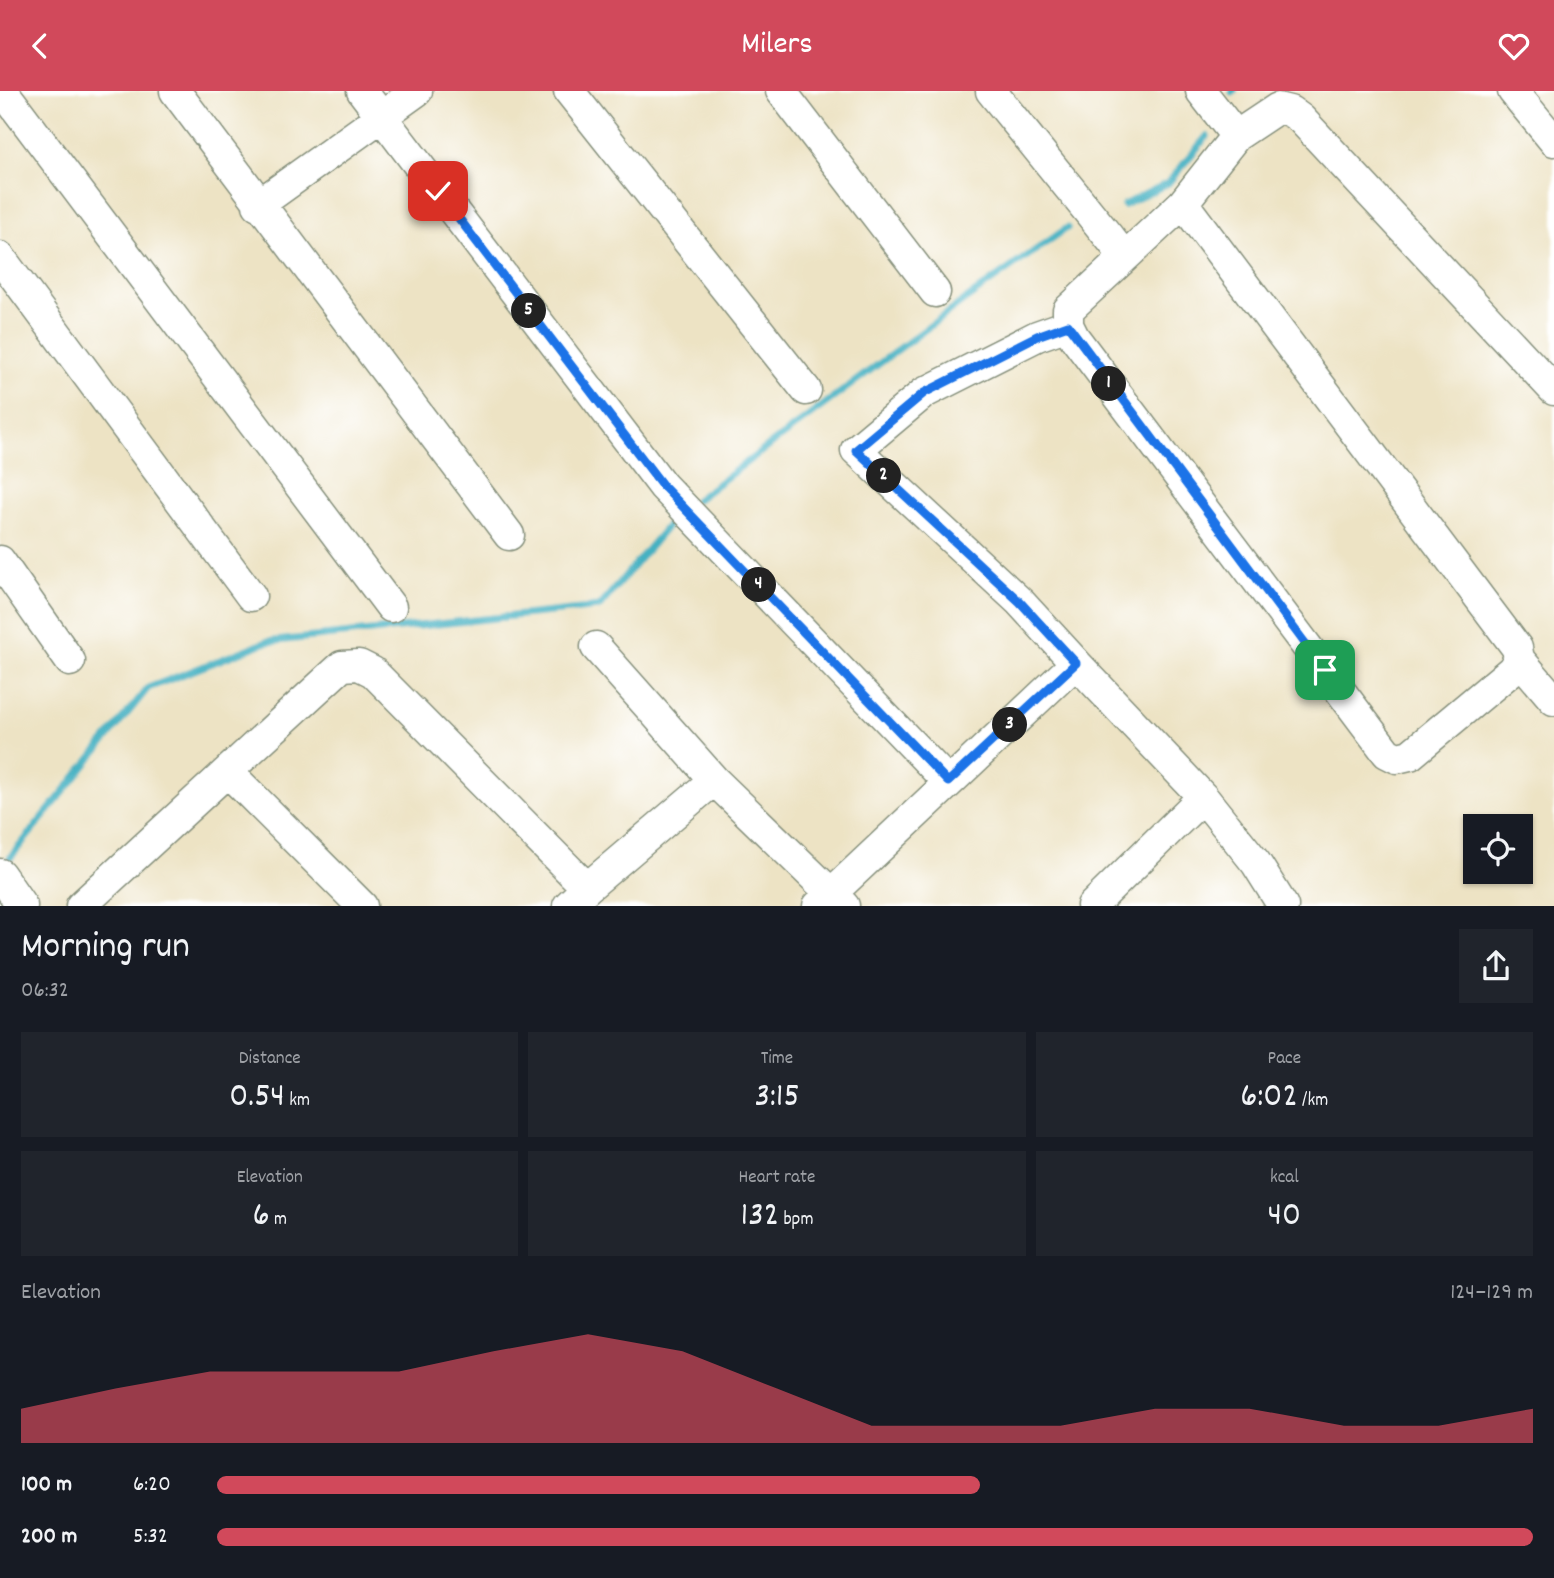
<!DOCTYPE html>
<meta charset="utf-8">
<style>
:root{--surface:#171b24;--page:#20242c;--text:#f1f3f6;--muted:#9ea1a6;--accent:#d1495b}
body{margin:0;font-family:Dekko,sans-serif;background:var(--page);color:var(--text);height:100vh;display:flex;flex-direction:column;font-size:26px;white-space:nowrap}
*{box-sizing:border-box;margin:0}
p{font-size:23px;color:var(--muted)}
.icon{flex:none;width:38px;height:38px;fill:none;stroke:currentColor;stroke-width:2;stroke-linecap:round;stroke-linejoin:round}
.map{position:relative;height:815px;overflow:hidden}
.sheet{display:flex;flex-direction:column;background:var(--surface);flex:1}
.sheet>*{flex:none}
.controls{position:absolute;left:1463px;top:723px;display:grid;gap:14px}
.controls a{display:grid;place-items:center;width:70px;height:70px;border-radius:0px;background:var(--surface);box-shadow:0 2px 5px #0004;font-size:35px}
.pin{position:absolute;display:grid;place-items:center;width:60px;height:60px;color:#fff;margin:-30px;border-radius:14px;box-shadow:0 4px 10px #0006}
.km{position:absolute;width:35px;height:35px;margin:-18px;border-radius:50%;background:#222;color:#fff;font-size:19px;line-height:35px;text-align:center}
.round{display:grid;place-items:center;flex:none;width:74px;height:74px;border-radius:0px;background:var(--page)}
.head{display:flex;align-items:center;justify-content:space-between;height:119px;padding:0 21px}
h1{font-size:38px;font-weight:600;line-height:52px}
.metrics{display:grid;grid-template-columns:repeat(3,1fr);gap:10px;height:119px;padding:7px 21px}
.metrics div{display:grid;align-content:center;border-radius:0px;background:var(--page);text-align:center}
.metrics b{font-size:35px;font-weight:600}
.metrics small{font-size:19px;font-weight:400}
.metrics p{font-size:19px}
.chart{height:196px;padding:14px 21px}
.chart p{display:flex;justify-content:space-between}
.chart svg{width:100%;height:126px;margin-top:7px;fill:var(--accent);opacity:.7}
ul{padding:0 21px;list-style:none;font-size:23px}
li{display:grid;grid-template-columns:112px 84px 1fr;align-items:center;height:52px}
li i{height:18px;border-radius:9px;background:var(--accent)}
header{display:flex;justify-content:space-between;align-items:center;height:91px;padding:0 21px;background:var(--accent);color:#fff;font-size:32px;font-weight:600}
.map>svg:first-child{display:block}
.lines{fill:none;stroke-linecap:round;stroke-linejoin:round}
.stream{stroke:#44b1c2;stroke-width:7}
.minor-casing{stroke:#86907c;stroke-width:33}
.minor{stroke:#fff;stroke-width:30}
.route-casing{stroke:#fff;stroke-width:14}
.route{stroke:#1a73e8;stroke-width:9}
</style>
<header><svg class="icon" aria-label="back" viewBox="0 0 24 24"><path d="M15 5l-7 7 7 7"/></svg>Milers<svg class="icon" aria-label="heart" viewBox="0 0 24 24"><path d="M12 20l-8-8c-3-5 5-10 8-4 3-6 11-1 8 4z"/></svg></header>
<div class="map">
<svg width="1554" height="815" viewBox="0 0 1554 815">
<rect width="100%" height="100%" fill="#fff"/>
<filter id="ink" filterUnits="userSpaceOnUse"><feTurbulence type="fractalNoise" baseFrequency=".0143" numOctaves="2"/><feDisplacementMap in="SourceGraphic" scale="14" xChannelSelector="R" yChannelSelector="G"/><feConvolveMatrix kernelMatrix="1 2 1 2 8 2 1 2 1" color-interpolation-filters="sRGB"/></filter>
<filter id="wash" filterUnits="userSpaceOnUse"><feTurbulence type="fractalNoise" baseFrequency=".00686" numOctaves="4" result="noise"/><feDisplacementMap in="SourceGraphic" scale="28" xChannelSelector="R" yChannelSelector="G"/><feGaussianBlur stdDeviation="1.57" result="paint"/><feColorMatrix in="noise" values="0 0 0 0 0 0 0 0 0 0 0 0 0 0 0 0 0 1.4 0 .05"/><feComposite in="paint" operator="in"/></filter>
<g filter="url(#wash)">
<rect width="100%" height="100%" fill="#ede3c4"/>
<g class="lines">
<path class="stream" d="M1232,1L1234,0
M1124,114L1168,92L1207,45
M696,409L962,211L1067,137
M10,767L148,597L266,551L599,516L675,426"/>
</g>
</g>
<g filter="url(#ink)">
<g class="lines">
<g class="minor-casing">
<path id="minor" d="M3,0L391,516
M175,0L509,444
M362,0L663,395L948,691
M569,0L806,299
M781,0L935,201
M991,0L1125,166L1183,112L1236,45L1201,0
M1513,0L1554,50
M1236,45L1278,17L1290,20L1301,28L1554,299
M258,114L417,0
M0,166L251,505
M1125,166L1068,219V234L1074,246L1387,662L1397,667L1410,664L1512,579L1519,568L1517,557L1183,112
M1068,234L1037,245L924,302L856,359L1020,511L1076,572
M0,470L70,570
M596,556L714,689L844,815
M1519,568L1554,609
M228,681L362,815
M1203,706L1256,772L1283,815
M0,783L22,815
M81,815L342,575L359,574L373,581L587,797L714,689
M568,815L587,797
M818,815L1076,572L1203,706L1092,815"/>
</g>
<use href="#minor" class="minor"/>
</g>
</g>
<g class="lines" filter="url(#ink)">
<g class="route-casing">
<path id="route" d="M438,100L663,395L948,691L1076,572L1020,511L856,359L924,302L1037,245L1068,234L1325,579"/>
</g>
<use href="#route" class="route"/>
</g>
</svg>
<div class="controls">
<a><svg class="icon" aria-label="locate" viewBox="0 0 24 24"><circle cx="12" cy="12" r="6"/><path d="M12 2v4M12 18v4M2 12h4M18 12h4"/></svg></a>
</div>
<div class="pin" style="left:1325px;top:579px;background:#1e9e55"><svg class="icon" aria-label="arrive" viewBox="0 0 24 24"><path d="M6 21V4h12l-3 4 3 4H6"/></svg></div>
<div class="pin" style="left:438px;top:100px;background:#d93025"><svg class="icon" aria-label="check" viewBox="0 0 24 24"><path d="M5 12l5 5 9-10"/></svg></div>
<b class="km" style="left:1109px;top:293px">1</b>
<b class="km" style="left:884px;top:385px">2</b>
<b class="km" style="left:1010px;top:634px">3</b>
<b class="km" style="left:759px;top:494px">4</b>
<b class="km" style="left:529px;top:220px">5</b>
</div>
<section class="sheet">
<div class="head"><div><h1>Morning run</h1><p>06:32</p></div><a class="round"><svg class="icon" aria-label="share" viewBox="0 0 24 24"><path d="M12 15V3M7 8l5-5 5 5M5 13v7h14v-7"/></svg></a></div>
<div class="metrics">
<div><p>Distance</p><b>0.54<small> km</small></b></div>
<div><p>Time</p><b>3:15</b></div>
<div><p>Pace</p><b>6:02<small> /km</small></b></div>
</div>
<div class="metrics">
<div><p>Elevation</p><b>6<small> m</small></b></div>
<div><p>Heart rate</p><b>132<small> bpm</small></b></div>
<div><p>kcal</p><b>40</b></div>
</div>
<div class="chart"><p><span>Elevation</span>124–129 m</p>
<svg viewBox="0 0 160 44" preserveAspectRatio="none"><path d="M0 44V32L10 25L20 19L30 19L40 19L50 12L60 6L70 12L80 25L90 38L100 38L110 38L120 32L130 32L140 38L150 38L160 32V44z"/></svg>
</div>
<ul>
<li><b>100 m</b>6:20<i style="width:58%"></i></li>
<li><b>200 m</b>5:32<i style="width:100%"></i></li>
</ul>
</section>
